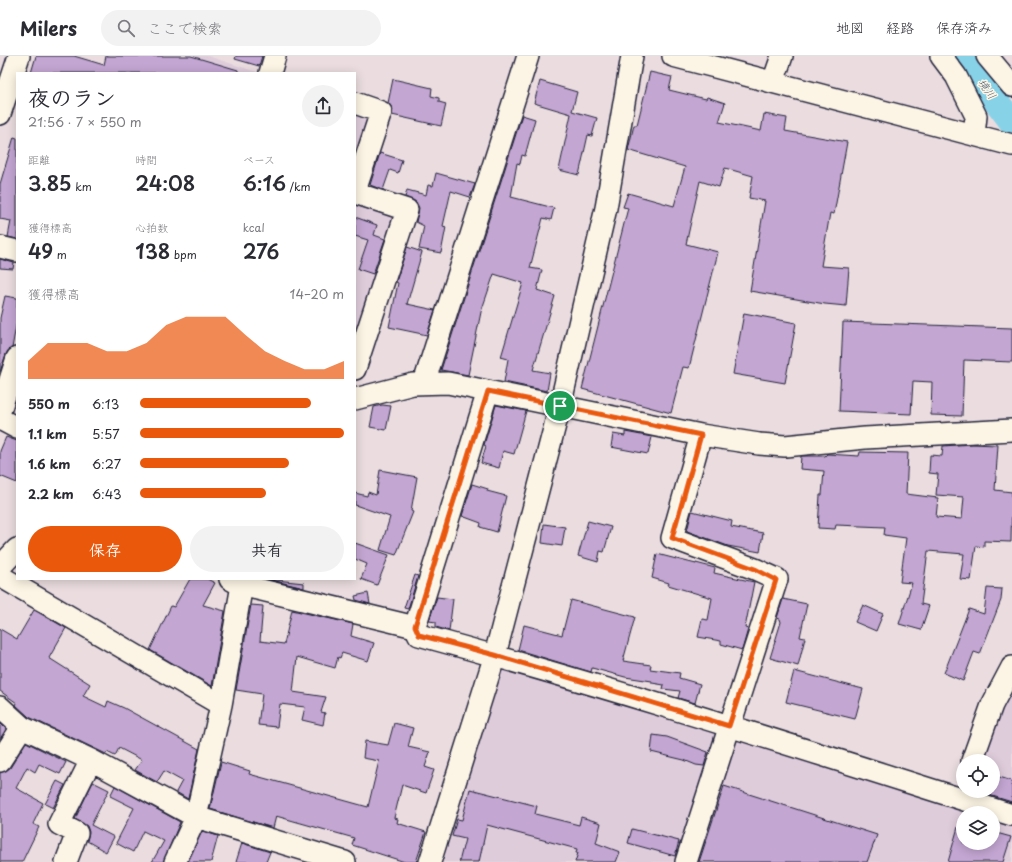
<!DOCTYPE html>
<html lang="ja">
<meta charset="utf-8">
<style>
:root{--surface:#fff;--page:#f2f2f3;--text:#2b2b33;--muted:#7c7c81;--line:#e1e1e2;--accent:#ea580c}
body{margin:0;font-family:"Playpen Sans","Klee One",sans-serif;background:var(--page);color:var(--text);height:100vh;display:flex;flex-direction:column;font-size:15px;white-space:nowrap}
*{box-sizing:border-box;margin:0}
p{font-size:13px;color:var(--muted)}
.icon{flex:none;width:22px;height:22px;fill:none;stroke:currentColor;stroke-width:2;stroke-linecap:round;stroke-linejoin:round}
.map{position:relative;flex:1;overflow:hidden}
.panel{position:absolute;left:16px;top:16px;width:340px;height:508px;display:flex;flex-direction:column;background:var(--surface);border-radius:0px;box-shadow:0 2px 10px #0003}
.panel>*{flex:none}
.controls{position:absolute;left:956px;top:698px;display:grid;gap:8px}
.controls a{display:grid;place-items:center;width:44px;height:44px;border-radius:50%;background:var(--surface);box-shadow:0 2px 10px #0003;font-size:20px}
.pin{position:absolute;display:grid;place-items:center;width:34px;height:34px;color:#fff;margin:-17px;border:2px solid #fff;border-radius:50%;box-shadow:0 1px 4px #0007}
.round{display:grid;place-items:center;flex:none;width:42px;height:42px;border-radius:21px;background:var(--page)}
.headline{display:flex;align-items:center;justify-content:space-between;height:68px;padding:0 12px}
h1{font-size:22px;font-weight:600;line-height:30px}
.stats{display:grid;grid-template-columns:repeat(3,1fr);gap:6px;height:68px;padding:4px 12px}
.stats div{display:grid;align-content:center}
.stats b{font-size:20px;font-weight:600}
.stats small{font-size:11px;font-weight:400}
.stats p{font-size:11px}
.chart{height:112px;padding:8px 12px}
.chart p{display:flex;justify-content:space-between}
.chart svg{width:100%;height:72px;margin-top:4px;fill:var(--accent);opacity:.7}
.action{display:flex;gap:8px;margin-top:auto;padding:8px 12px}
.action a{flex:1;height:46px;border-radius:24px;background:var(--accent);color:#fff;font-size:16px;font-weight:600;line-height:46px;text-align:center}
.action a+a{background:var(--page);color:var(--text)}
ul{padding:0 12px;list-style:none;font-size:13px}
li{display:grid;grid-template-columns:64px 48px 1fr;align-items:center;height:30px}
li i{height:10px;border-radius:5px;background:var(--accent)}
header{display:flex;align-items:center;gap:24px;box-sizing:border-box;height:56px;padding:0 20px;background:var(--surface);border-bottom:1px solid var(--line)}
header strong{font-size:19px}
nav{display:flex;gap:22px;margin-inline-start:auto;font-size:14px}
.search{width:280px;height:36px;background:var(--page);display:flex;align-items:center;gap:10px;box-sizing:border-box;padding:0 14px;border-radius:22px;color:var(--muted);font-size:15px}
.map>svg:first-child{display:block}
.built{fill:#dfccdb;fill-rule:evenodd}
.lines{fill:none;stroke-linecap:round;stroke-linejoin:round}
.river{stroke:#88d2e8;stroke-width:26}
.building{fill:#c3a6d2;stroke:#22223b}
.minor-casing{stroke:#22223b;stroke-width:24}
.minor{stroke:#fcf5e5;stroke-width:21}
.route-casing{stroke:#fff;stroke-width:8}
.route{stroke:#ea580c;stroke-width:5}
.labels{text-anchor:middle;stroke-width:3;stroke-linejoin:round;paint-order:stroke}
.water-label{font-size:11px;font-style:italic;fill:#41576f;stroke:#fcf5e5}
</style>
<header>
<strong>Milers</strong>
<div class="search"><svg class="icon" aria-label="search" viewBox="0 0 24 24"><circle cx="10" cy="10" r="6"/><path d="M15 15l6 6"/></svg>ここで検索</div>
<nav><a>地図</a><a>経路</a><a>保存済み</a></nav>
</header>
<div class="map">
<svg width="1012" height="806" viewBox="0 0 1012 806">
<rect width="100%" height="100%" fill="#ebdddf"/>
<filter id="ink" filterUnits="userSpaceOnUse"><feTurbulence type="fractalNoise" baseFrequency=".025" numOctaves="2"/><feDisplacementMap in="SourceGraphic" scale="8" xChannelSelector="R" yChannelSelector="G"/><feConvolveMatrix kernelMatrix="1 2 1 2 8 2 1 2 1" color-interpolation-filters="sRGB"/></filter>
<g filter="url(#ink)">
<path class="built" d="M153,0H208L260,17H147Z
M355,52L370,56L355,115Z
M355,146L394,159L396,166L355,292Z
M504,608L972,736L993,735V705H982L1001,654L1012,634V806H443ZM963,757H993V787H963Z"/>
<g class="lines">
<path class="river" d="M962,0L1012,66"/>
</g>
<path class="building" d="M36,0H74L104,9L106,0H191L238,14V17H31Z
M236,0H262L259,10L235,3Z
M650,16L672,21L669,34L706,43L707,41L725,47L719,66L761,75L764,58L787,62L785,75L847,86L834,158L830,157L821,210L849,212L846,250L825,248L750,235L765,145L749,142L753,120L725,112L719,131L700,125L686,188L718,196L689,312L683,311L671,357L582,333L628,152L623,151L628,137L674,150L685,111L628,94L634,69H637Z
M393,23L432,32L431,40L439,42V46L446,48L441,70L392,59L393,53L388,47Z
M540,25L577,36L572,55L597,62L592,80L588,79L579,119L559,114L571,58L534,47Z
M522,59L535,63L525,100L522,99L520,108L517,107L511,141L554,152L551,164L543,162L530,212L542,214L537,234L555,240L533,314L550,317L547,335L504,326L508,303L501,301L523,227L494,218L481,256L468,319L441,314Z
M14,81L17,82V183L8,181L11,165L0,163V128Z
M380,97L402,104L398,117L390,114L383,134L370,129Z
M436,117L475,128L470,141L451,135L443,170L446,171L441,197L419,193L424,170L416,166L419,152L416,146L405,141L407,134L426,139L428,129L433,130Z
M355,161L377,169L374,179L385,183L373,218L358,213L368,184L355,180Z
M407,191L422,196L407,248L435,254L427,279L389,271L398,227L396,226Z
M0,203L14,207L13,213L0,212Z
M5,240L17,242V265L12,292L6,298L0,316V262Z
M744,257L796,267L785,327L733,318Z
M843,266L1012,272V306L964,304L962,360L931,359L932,326L913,325L911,358L839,355Z
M382,349L391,350L386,374L370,371L374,351Z
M496,349L526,355L514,398L503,395L499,412L481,407L486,390L484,389Z
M625,376L652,381L648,398L611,391L613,378L625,380Z
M6,381L17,385V427L0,420V395Z
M972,388L998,389L995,434L1012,436L1011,486L984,485V491L976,490L971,524L960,523L964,498L928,495L921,548L929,550L921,574L899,568L912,527L900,526L906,482L884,479L885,471L836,469L835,473L818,472L820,439H822L824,415L800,413L801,400H825L827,398L859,400L860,396L908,397L906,438L938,442L936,461L962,463L964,441L936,439L938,418L929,417L930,399L942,400L943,390Z
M380,414L417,421L411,455L413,456L396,499L380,494L390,461L355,449V437L367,440L368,436L376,439Z
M472,428L488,433L487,435L506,440L497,476L480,471L481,467L462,460Z
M692,455L732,465L731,471L763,477L760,496L728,490L687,475Z
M588,465L611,471L604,496L600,495L598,506L578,500Z
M544,468L565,471L562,490L542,487Z
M355,487L389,499L377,529L361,523L367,508L355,503Z
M657,498L696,508V507L715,512L714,517L754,526L745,572L748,573L742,594L721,588V585L698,581L702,563L708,564L712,542L668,529L669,527L652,522Z
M415,519L418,520L408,553L404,552Z
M190,523H207L215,527L203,549L225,555L212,630L150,594L171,550L174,551Z
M267,523L304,527V532Z
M987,532L1002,533L1001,544L980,598L974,596L963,625L944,617L969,553L984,558Z
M368,537L370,548L356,544L355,540Z
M437,541L453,543L449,575L436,571V566L429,565Z
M783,543L807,548L800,581L805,582L798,610L770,602L781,566L780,563L777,562Z
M571,544L635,561L623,605L651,609L650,613L680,617L679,622L700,628L695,647L678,642L680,635L663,633L664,629L652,627V625L625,621L592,612L591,616L518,594L524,569L562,579Z
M251,549L263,550L260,585L284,588L292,554L353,568L351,580L374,587L368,605L342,597L340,602L338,601L335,612L297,601L293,636L326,641L321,656L325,657L323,669L302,664L305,651L280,648L277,671L258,669L262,638L236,634Z
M863,549L883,558L876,575L855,566Z
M34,554L66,572L49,602L90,628L83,640L106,651L108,645L124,652L199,693L188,743L176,736L182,725L164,715L157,726L135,714L142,704L119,692L115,700L107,696L106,698L29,661L16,649L17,647L0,635V573L17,583Z
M794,615L863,633L855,663L786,646Z
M0,667L6,673L0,683Z
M394,667L413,672L408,691L430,696L425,711L434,714L426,737L402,729L394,762L398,763L397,767L426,776L416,806H405L352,789L354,782L276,760L273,772L210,753L221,706L250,715L249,718L368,751L379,705L363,702L365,685L388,689Z
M653,679L667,681L708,696L704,710L696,709L684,704L651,696Z
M26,686L66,706L60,718L39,708L35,716L27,711L16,732L43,747L33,768L39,771L22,806H0V717L10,712Z
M993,719L1012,725V746L976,735H993Z
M57,725L65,729L53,752L45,748Z
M93,726L109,734L91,769L114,781L106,796L87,785L89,776L87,770L75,763Z
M115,730L180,766L163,806H152L164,785L143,775L133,796L116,787L134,752L110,740Z
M724,730L877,779L867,806H699Z
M470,733L537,750L535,758L579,769L581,761L601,767L596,787L620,796L616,806H575L578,797H576L577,793L487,769L479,806H459L465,783L452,780L457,763L462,764Z
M960,764L963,765V787H993V776L1011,781L1003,806H948Z
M632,773L679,785L675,800L628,787Z
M202,775L218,780L211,806H188Z
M242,787L270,796L266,806H236Z"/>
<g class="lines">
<g class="minor-casing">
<path id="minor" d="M673,0L1012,89
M941,0L956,20L976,60L974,79
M987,0L1012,30
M270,17L275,0
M773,26L782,0
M355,47L381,56L355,135
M0,58L19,0
M355,137L407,154L355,313
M0,191L17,195
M424,327L528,0
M355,343L413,328L448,327L701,379L759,388L785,390L865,382L1012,374
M0,355L17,302
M0,363L17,372
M0,511L17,493
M0,520L221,649
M230,523L241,529L415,571L419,579C618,633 815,697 1012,759
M415,571L488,335
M0,651L22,671L91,704L196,761L345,806
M0,705L22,671
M972,705L992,649L1012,611
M66,806L77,777L59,768L91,704
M175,806L196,761L221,649L243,523
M430,806L495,599L560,350L606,152L632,0
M686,806L777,523L755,513L672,482L701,379"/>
</g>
<use href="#minor" class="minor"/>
</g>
</g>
<g class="lines" filter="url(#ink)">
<g class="route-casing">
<path id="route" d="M488,335L701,379L672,482L755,513L776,524L729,670L495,599L419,579L415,570Z"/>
</g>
<use href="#route" class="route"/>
</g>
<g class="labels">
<g class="water-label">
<text transform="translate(987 33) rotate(53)" y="4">境川</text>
</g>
</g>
</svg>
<div class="controls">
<a><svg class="icon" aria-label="locate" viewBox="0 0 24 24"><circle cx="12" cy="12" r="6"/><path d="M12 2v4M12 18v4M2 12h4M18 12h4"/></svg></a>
<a><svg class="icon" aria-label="layers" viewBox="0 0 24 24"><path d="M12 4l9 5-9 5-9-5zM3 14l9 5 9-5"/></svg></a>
</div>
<div class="pin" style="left:560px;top:350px;background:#1e9e55"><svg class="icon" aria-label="arrive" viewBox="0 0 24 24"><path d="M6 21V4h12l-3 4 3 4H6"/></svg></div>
<section class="panel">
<div class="headline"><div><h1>夜のラン</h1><p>21:56 · 7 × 550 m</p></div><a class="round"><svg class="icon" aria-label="share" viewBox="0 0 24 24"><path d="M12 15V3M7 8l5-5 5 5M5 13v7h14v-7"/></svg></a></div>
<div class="stats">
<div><p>距離</p><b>3.85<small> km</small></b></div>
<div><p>時間</p><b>24:08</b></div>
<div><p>ペース</p><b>6:16<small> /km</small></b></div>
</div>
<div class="stats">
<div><p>獲得標高</p><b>49<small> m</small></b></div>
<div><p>心拍数</p><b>138<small> bpm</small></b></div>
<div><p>kcal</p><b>276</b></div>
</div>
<div class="chart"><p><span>獲得標高</span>14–20 m</p>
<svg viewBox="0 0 160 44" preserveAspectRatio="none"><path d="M0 44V33L10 22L20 22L30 22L40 27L50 27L60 22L70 11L80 6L90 6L100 6L110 17L120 27L130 33L140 38L150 38L160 33V44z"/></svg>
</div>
<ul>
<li><b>550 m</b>6:13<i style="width:84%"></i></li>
<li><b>1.1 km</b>5:57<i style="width:100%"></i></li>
<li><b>1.6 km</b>6:27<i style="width:73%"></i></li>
<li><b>2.2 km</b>6:43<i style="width:62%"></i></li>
</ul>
<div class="action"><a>保存</a><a>共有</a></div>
</section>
</div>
